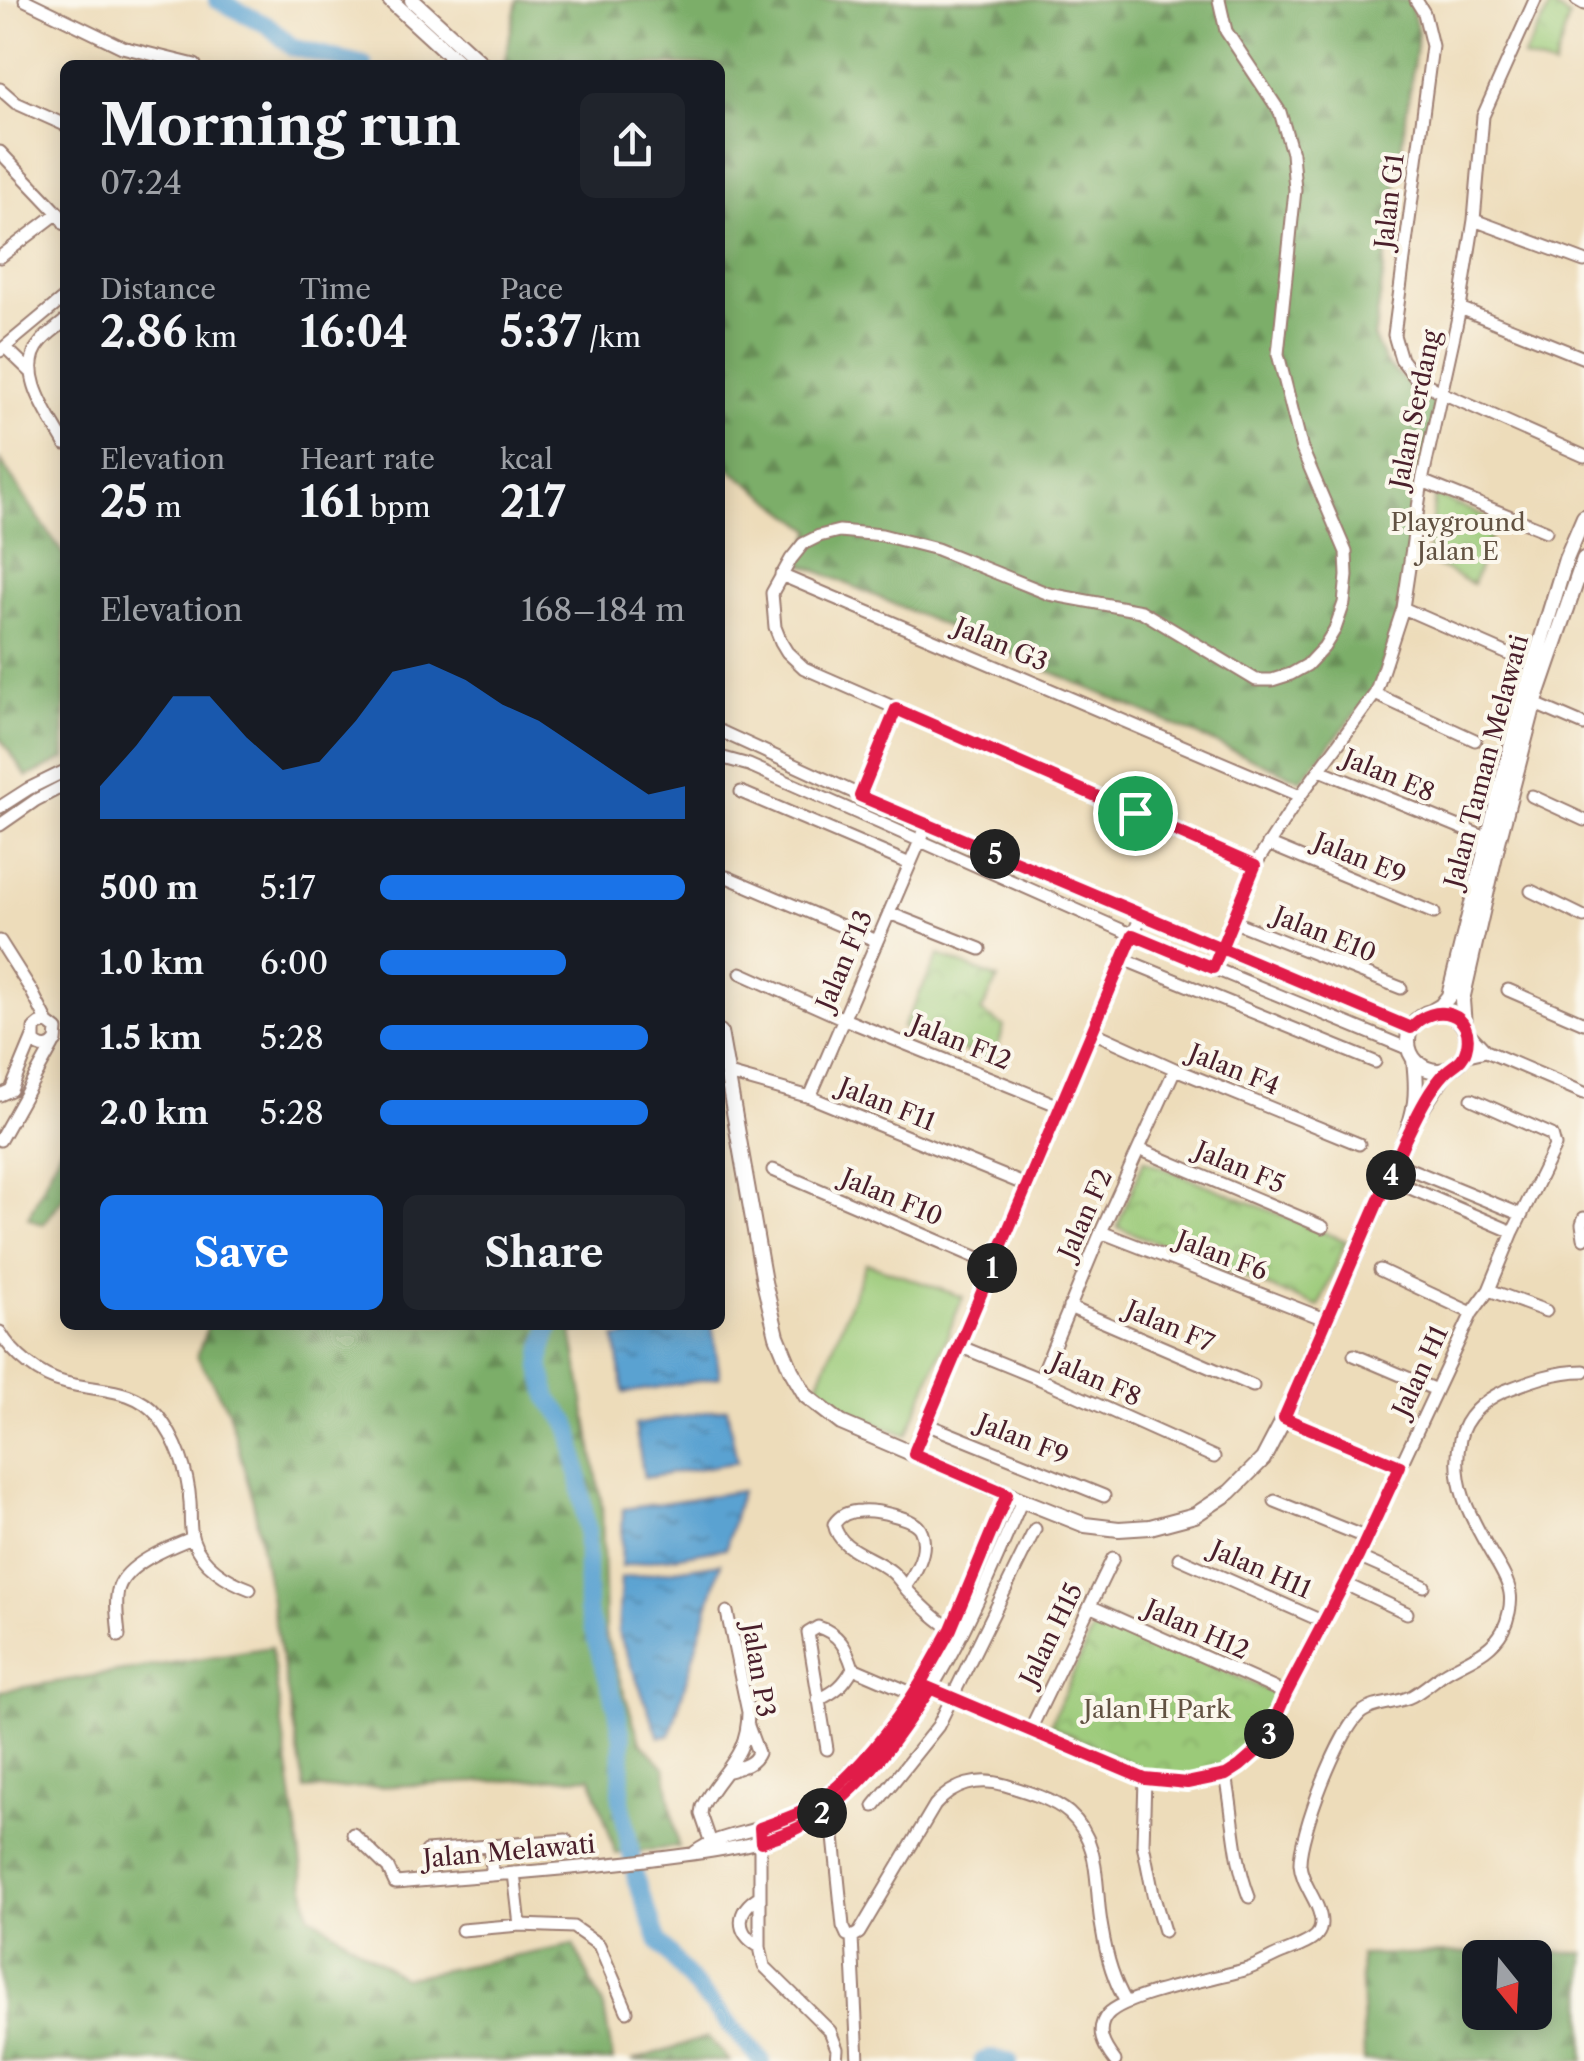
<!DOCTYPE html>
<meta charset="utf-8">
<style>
:root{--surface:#171b24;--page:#20242c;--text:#f1f3f6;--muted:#9ea1a6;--accent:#1a73e8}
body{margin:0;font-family:"Libre Caslon Text",serif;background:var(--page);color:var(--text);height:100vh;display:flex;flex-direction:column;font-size:38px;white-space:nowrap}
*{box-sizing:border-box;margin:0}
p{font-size:32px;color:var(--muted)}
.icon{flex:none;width:55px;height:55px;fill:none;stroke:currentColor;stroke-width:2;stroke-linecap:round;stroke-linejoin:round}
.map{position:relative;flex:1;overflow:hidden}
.panel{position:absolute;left:60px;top:60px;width:665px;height:1270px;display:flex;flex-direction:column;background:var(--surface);border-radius:15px;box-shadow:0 5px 25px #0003}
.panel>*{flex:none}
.needle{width:65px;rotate:162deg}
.fabs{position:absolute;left:1462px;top:1940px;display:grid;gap:20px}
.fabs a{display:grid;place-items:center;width:90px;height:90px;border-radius:15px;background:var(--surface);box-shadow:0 5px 25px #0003;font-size:50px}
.pin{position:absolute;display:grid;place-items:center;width:85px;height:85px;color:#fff;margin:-42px;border:5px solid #fff;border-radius:50%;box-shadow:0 2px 10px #0007}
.km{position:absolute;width:50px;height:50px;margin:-25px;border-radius:50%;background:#222;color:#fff;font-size:28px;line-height:50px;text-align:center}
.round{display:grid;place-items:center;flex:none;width:105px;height:105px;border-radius:15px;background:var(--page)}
.head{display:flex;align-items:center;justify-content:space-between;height:170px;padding:0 40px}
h1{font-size:55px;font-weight:700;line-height:75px}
.metrics{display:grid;grid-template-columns:repeat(3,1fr);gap:15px;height:170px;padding:10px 40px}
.metrics div{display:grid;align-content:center}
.metrics b{font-size:42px;font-weight:700}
.metrics small{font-size:28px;font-weight:400}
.metrics p{font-size:28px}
.chart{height:280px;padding:20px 40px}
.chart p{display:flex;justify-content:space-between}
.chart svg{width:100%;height:180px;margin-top:10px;fill:var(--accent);opacity:.7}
.button{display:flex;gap:20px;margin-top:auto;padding:20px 40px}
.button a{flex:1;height:115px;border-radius:15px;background:var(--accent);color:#fff;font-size:40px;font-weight:700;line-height:115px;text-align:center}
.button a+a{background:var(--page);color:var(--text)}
ul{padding:0 40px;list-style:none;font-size:32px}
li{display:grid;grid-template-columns:160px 120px 1fr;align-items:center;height:75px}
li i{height:25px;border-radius:12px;background:var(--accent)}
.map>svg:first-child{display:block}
.grass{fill:#9bca79;stroke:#727452;stroke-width:2.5}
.forest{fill:url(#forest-firs);stroke:#63664a;stroke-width:2.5;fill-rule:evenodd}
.park{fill:url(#park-crowns);stroke:#727452;stroke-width:2.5}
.water{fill:url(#water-ripples);stroke:#52607e;stroke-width:2.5}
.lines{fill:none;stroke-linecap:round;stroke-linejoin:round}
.river{stroke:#5aa2d1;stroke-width:18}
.minor-casing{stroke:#9c7e72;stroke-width:15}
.major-casing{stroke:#9c7e72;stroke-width:18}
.minor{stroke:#fff;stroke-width:11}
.major{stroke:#fff;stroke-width:14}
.route-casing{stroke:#fff;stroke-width:20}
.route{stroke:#e11d48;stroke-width:12}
.labels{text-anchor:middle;stroke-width:8;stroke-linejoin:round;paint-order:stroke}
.street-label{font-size:25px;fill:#4a1f2b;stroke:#fbf7ec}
.park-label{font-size:25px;fill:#625242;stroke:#fbf7ec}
</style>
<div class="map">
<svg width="1584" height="2061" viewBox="0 0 1584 2061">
<defs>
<pattern id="forest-firs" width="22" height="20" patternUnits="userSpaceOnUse" patternTransform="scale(2.5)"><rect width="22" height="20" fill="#7cae69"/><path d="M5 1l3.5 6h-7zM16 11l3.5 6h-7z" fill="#688d57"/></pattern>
<pattern id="park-crowns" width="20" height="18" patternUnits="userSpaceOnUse" patternTransform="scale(2.5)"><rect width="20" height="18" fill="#9bca79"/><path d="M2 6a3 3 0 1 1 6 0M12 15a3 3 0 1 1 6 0" fill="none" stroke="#87ad69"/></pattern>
<pattern id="water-ripples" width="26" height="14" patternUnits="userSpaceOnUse" patternTransform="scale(2.5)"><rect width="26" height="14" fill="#5aa2d1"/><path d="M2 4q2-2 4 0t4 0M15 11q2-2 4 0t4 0" fill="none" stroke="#4c83aa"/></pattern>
</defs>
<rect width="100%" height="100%" fill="#fbf7ec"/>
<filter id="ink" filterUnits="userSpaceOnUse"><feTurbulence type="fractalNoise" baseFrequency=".01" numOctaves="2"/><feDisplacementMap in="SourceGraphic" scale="20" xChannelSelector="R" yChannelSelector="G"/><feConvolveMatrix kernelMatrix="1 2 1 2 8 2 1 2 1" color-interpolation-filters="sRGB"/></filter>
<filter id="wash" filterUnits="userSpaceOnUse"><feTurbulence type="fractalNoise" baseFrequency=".0048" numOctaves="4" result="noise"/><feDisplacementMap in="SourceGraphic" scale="40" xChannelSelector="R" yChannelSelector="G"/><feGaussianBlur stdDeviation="2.25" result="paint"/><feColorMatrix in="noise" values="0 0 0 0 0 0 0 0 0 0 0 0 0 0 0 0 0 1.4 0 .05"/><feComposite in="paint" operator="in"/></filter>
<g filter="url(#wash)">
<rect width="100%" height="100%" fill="#eddcba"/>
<path class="grass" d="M866,1263L963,1297L907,1435L848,1413L816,1390Z"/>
<path class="forest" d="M517,0H1410L1418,33L1374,339L1386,364L1401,377L1436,400L1401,611L1376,689L1301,780L799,563L812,530L720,462V65H504Z
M0,460L65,557V759L27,777L0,738Z
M65,1138V1195L43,1225L28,1218Z
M208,1325H617L572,1332L602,1506L605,1634L640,1741L665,1768L678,1847L616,1854L591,1777L305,1790L253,1501L228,1410L197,1356Z
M271,1647L309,1914L403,1978L574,1945L604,2008L613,2061H0V1691Z
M1496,1952L1584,1953V2061H1364L1360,1955ZM1480,1958H1535V2012H1480Z
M707,2037L730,2061H632Z"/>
<path class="park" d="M1551,5L1569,17L1554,68L1523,58Z
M1435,495L1496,521L1473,584L1427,561Z
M939,955L998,979L981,1012L1004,1026L994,1062L902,1028Z
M1144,1160L1346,1241L1319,1307L1117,1227Z
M1099,1615L1283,1697L1260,1742L1230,1768L1189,1777L1152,1774L1050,1725Z"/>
<path class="water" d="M694,1325H712L720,1377L624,1393L615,1338Z
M727,1408L737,1462L644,1478L635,1425Z
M741,1491L726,1548L621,1566L623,1509Z
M721,1563L670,1735L659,1737L618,1632L621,1578Z"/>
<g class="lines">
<path class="river" d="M217,0L269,26L292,47L364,65
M551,1325L543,1348L541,1367L549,1399L568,1423L573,1439L587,1530V1611L617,1709L622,1739L621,1800L636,1880L659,1942L695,1986L762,2061
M982,2061L990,2059L1009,2061"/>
</g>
</g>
<g filter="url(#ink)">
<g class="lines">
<g class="minor-casing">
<path id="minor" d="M25,0L122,47L195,65
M1219,0L1226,31L1280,112L1292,153L1295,190L1278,354L1302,449L1346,552L1347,576L1344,603L1335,629L1324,647L1307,665L1291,674L1272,680H1256L1141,611L1049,594L937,549L882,535L839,531L819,536L803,544L791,559L772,593L775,627L781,642L787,652L804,668L1255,865
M1416,0L1424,13L1432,46L1394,335L1401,359L1414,376L1440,392L1584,456
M1577,0L1584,4
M0,89L16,103L65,125
M0,152L58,213L65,224
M1474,220L1584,261
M0,257L58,213
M1460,308L1584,358
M65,321C57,328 47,334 41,342C15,371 50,417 65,444
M5,347L32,373
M0,351L65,297
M1422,481L1546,531
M781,575L1300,796
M1403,608L1508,654
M1375,694L1475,740
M1528,701L1584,725
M720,731L927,826L1411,1028
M720,757L749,765L1133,935L1409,1049
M1320,770L1496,842
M741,792L910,864
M860,796L897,709
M1532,796L1584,820
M0,807L28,789L65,771
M0,825L36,800L65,785
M1268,844L1434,913
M727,877L877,941
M1531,891L1584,917
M889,913L980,949
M1232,921L1401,988
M0,941L31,990L48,1023L57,1030L56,1041C50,1049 42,1050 34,1042V1029L40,1024L48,1023
M1123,959L1375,1062
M1213,968L1255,865L1300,796L1375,694L1403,608L1422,481L1460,308L1474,220L1483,116L1535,0
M741,973L844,1019L1062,1107
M1508,990L1584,1023
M1467,1031L1486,1051L1584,1093
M1093,1032L1175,1069L1359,1144
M1464,1056L1486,1051
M729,1074L810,1097L1026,1185
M0,1095L11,1090L33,1037
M810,1097L923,834
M0,1140L53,1045
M1139,1149L1323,1227
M1395,1163L1522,1215
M773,1170L994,1265
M1389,1179L1513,1232
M1584,1218L1582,1224L1584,1238
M1101,1232L1327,1320
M1380,1270L1472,1313
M1489,1290L1546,1311
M1069,1307L1253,1386
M0,1332C13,1355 40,1377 66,1383C99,1392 133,1386 158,1416C177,1440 188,1472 190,1502C191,1514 189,1529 193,1540C201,1565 228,1581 250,1589
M959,1346L1040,1379L1214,1457
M1354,1355L1436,1390
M1040,1379L1101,1232L1175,1069
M1284,1418L1399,1466
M926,1424L1104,1496
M913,1454L1141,916
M1275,1501L1367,1538
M1358,1557L1424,1586
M1179,1558L1324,1622
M1345,1584L1407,1613
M905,1587C916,1572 930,1548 920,1529C913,1517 875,1510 861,1511C850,1511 840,1515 834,1524C840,1552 872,1555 892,1572C898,1577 902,1584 907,1590C922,1605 936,1620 955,1631
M1090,1606L1287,1694
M119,1636C118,1622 114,1600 119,1587C128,1563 170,1547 192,1538
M853,1668L914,1694
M920,1684L1145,1779L1187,1783L1226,1775L1240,1766L1264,1745L1287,1694L1358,1557L1472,1313L1489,1290L1513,1232L1555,1146L1552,1135L1472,1099
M818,1700C835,1692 844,1685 853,1668C847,1649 839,1633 818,1627L808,1633L827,1749
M1030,1730L1113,1558
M729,1771C741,1767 753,1765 758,1753L748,1726
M1226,1775C1234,1816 1234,1858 1249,1897
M1145,1779L1143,1844L1153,1894L1164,1931
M874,1806L938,1726L1035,1529
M829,1810L833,1827L843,1926L847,1935L852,1937L858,2061
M353,1834L388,1868L395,1883C484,1875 572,1870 660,1858C718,1851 777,1845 826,1811C838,1803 849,1791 859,1780C938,1704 979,1599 1022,1500
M760,1835V1947L764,1966L830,2031L837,2049L836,2061
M710,1840L701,1814L702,1807C720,1771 748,1759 748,1712L727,1612
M489,1847L493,1875
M426,1851L566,1840
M695,1852C715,1837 736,1835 759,1828C780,1822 803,1813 822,1800C832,1792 840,1782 849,1773C931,1693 964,1597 1007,1494
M514,1873L520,1925
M462,1930L520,1925L573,1927L599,1945L627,2011
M852,1937L859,1933L935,1805C953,1784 979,1777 1005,1785C1025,1791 1053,1799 1069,1813C1103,1843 1094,1889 1102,1929C1106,1954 1113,1980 1126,2002
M760,1947C734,1932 736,1910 760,1896
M1115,2061C1104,2047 1094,2030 1108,2014C1127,1994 1213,1979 1244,1970C1258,1966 1271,1957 1285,1952C1310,1942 1330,1937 1317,1906C1311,1892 1301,1879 1300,1864C1299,1835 1339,1729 1362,1712C1376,1702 1397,1704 1412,1696C1423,1690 1433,1681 1443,1674C1465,1660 1490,1654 1503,1630C1508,1620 1512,1604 1510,1593C1508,1579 1498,1565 1491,1553C1469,1515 1451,1483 1460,1439C1464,1417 1484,1400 1504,1391C1530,1381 1555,1371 1584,1371"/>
</g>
<g class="major-casing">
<path id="major" d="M390,0L461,65
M412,0L483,65
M1408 1041a30 30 0 1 1 60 0a30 30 0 1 1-60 0Z
M1431,1012L1441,1006L1449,996L1523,699L1566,559L1584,517
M1464,1026L1462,1000L1498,842L1534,704L1584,559
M720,1032L764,1282L777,1336L791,1370L806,1396L841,1423L1007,1494L1085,1525L1119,1529L1150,1527L1195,1515L1230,1492L1263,1459L1287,1413L1404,1142C1416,1109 1418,1095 1414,1060
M1418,1114L1447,1070"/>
</g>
<use href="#minor" class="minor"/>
<use href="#major" class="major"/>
</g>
</g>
<g class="lines" filter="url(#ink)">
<g class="route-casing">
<path id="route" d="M1135,813L1255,866L1213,968L1133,935L915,1450L914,1454L1007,1494L951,1629L920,1684L930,1689C895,1741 856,1800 798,1828C786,1834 773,1837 761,1842L760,1828C782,1820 805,1813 824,1798C862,1767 894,1725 920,1684L1145,1779L1187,1783L1226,1775L1240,1766L1264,1745L1286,1694L1358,1557L1400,1466L1284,1418L1404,1142C1416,1118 1427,1092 1446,1072C1454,1064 1463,1062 1466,1050C1477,1013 1434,1000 1411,1028L860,796L896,709L1135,813"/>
</g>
<use href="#route" class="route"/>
</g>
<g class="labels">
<g class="street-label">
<text transform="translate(1389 201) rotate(-83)" y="9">Jalan G1</text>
<text transform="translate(1415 409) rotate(-78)" y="9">Jalan Serdang</text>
<text transform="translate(1001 644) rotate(23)" y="9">Jalan G3</text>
<text transform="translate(1486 761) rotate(-75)" y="9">Jalan Taman Melawati</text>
<text transform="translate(1389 775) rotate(23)" y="9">Jalan E8</text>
<text transform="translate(1360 858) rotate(22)" y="9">Jalan E9</text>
<text transform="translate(1325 934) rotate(22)" y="9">Jalan E10</text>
<text transform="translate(844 960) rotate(-67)" y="9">Jalan F13</text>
<text transform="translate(961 1042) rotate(22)" y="9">Jalan F12</text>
<text transform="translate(1234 1069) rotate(22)" y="9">Jalan F4</text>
<text transform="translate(887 1104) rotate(22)" y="9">Jalan F11</text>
<text transform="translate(1240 1167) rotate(23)" y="9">Jalan F5</text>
<text transform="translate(892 1197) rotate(23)" y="9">Jalan F10</text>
<text transform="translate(1085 1214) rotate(-66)" y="9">Jalan F2</text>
<text transform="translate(1222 1255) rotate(21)" y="9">Jalan F6</text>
<text transform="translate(1170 1326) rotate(23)" y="9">Jalan F7</text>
<text transform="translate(1420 1371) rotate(-65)" y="9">Jalan H1</text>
<text transform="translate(1096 1379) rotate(24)" y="9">Jalan F8</text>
<text transform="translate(1023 1439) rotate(22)" y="9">Jalan F9</text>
<text transform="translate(1261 1569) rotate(24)" y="9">Jalan H11</text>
<text transform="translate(1197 1629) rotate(24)" y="9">Jalan H12</text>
<text transform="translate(1051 1634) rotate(-64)" y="9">Jalan H15</text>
<text transform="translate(759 1670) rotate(81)" y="9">Jalan P3</text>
<text transform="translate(509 1851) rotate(-5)" y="9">Jalan Melawati</text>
</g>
<g class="park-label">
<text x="1458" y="531">Playground<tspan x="1458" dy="29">Jalan E</tspan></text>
<text x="1157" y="1718">Jalan H Park</text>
</g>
</g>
</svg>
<div class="fabs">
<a><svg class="needle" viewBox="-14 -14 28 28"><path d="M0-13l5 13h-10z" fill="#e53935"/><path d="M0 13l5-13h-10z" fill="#9ea1a6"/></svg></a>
</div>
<div class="pin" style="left:1135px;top:813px;background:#1e9e55"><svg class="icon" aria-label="arrive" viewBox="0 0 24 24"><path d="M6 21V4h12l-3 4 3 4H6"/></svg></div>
<b class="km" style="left:992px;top:1268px">1</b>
<b class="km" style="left:822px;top:1813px">2</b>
<b class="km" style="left:1269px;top:1734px">3</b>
<b class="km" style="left:1391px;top:1175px">4</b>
<b class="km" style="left:995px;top:854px">5</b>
<section class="panel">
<div class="head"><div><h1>Morning run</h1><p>07:24</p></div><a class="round"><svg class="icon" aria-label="share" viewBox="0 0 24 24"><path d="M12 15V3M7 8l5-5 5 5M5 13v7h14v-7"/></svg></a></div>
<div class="metrics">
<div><p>Distance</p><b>2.86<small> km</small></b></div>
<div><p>Time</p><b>16:04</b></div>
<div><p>Pace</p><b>5:37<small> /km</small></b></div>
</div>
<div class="metrics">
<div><p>Elevation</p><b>25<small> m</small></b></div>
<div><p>Heart rate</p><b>161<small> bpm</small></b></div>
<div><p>kcal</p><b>217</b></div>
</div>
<div class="chart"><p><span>Elevation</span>168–184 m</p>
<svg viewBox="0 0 160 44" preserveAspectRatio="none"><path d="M0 44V36L10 26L20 14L30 14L40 24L50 32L60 30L70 20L80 8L90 6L100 10L110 16L120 20L130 26L140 32L150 38L160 36V44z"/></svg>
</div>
<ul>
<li><b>500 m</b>5:17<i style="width:100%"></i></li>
<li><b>1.0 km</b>6:00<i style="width:61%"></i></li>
<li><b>1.5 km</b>5:28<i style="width:88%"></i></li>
<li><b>2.0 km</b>5:28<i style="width:88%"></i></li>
</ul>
<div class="button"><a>Save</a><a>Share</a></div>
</section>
</div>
